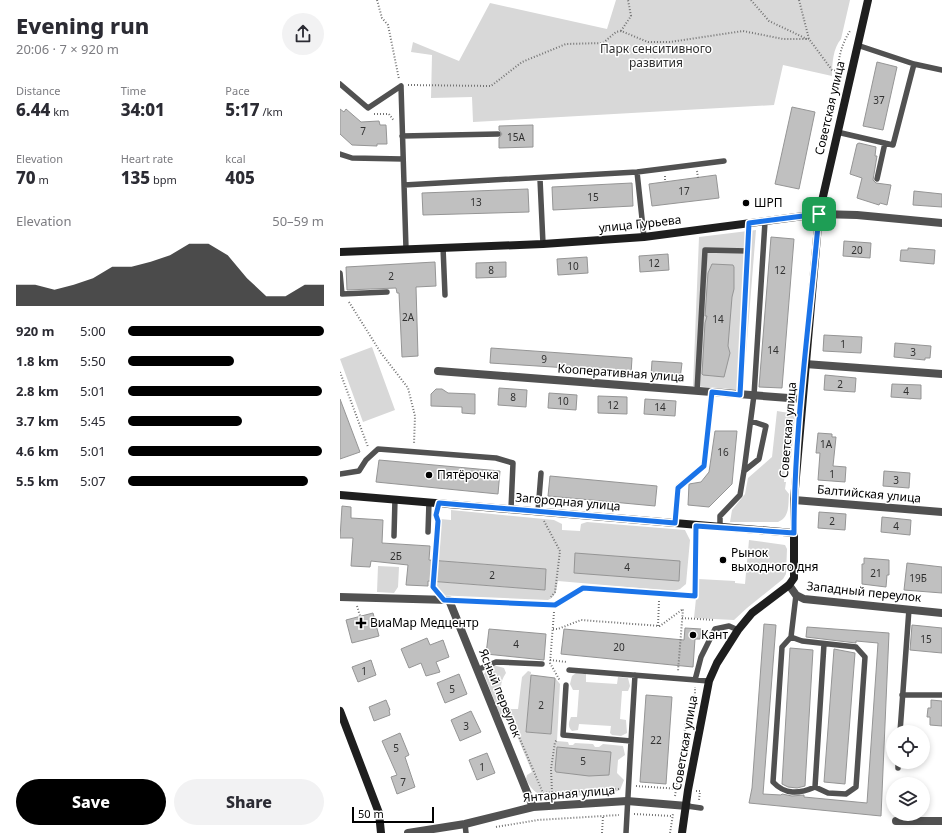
<!DOCTYPE html>
<meta charset="utf-8">
<style>
:root{--surface:#fff;--page:#f2f2f3;--text:#2b2b33;--muted:#7c7c81;--accent:#000}
body{margin:0;font-family:"Noto Sans",sans-serif;background:var(--page);color:var(--text);height:100vh;display:flex;flex-direction:column;font-size:15px;white-space:nowrap}
*{box-sizing:border-box;margin:0}
p{font-size:13px;color:var(--muted)}
.icon{flex:none;width:22px;height:22px;fill:none;stroke:currentColor;stroke-width:2;stroke-linecap:round;stroke-linejoin:round}
.map{position:relative;flex:1;overflow:hidden}
.details{display:flex;flex-direction:column;background:var(--surface);width:340px}
.details>*{flex:none}
.fabs{position:absolute;left:546px;top:725px;display:grid;gap:8px}
.fabs a{display:grid;place-items:center;width:44px;height:44px;border-radius:50%;background:var(--surface);box-shadow:0 2px 6px #0003;font-size:20px}
.scale{position:absolute;left:12px;bottom:10px;width:82px;box-sizing:border-box;padding-left:4px;border:2px solid #000;border-top:0;font-size:11px;line-height:14px;white-space:nowrap;color:#000;-webkit-text-stroke:3px #fff;paint-order:stroke}
.pin{position:absolute;display:grid;place-items:center;width:34px;height:34px;color:#fff;margin:-17px;border-radius:8px;box-shadow:0 2px 6px #0006}
.round{display:grid;place-items:center;flex:none;width:42px;height:42px;border-radius:21px;background:var(--page)}
.summary{display:flex;align-items:center;justify-content:space-between;height:68px;padding:0 16px}
h1{font-size:22px;font-weight:800;line-height:30px}
.metrics{display:grid;grid-template-columns:repeat(3,1fr);gap:6px;height:68px;padding:4px 16px}
.metrics div{display:grid;align-content:center}
.metrics b{font-size:17px;font-weight:800}
.metrics small{font-size:11px;font-weight:400}
.metrics p{font-size:11px}
.chart{height:112px;padding:8px 16px}
.chart p{display:flex;justify-content:space-between}
.chart svg{width:100%;height:72px;margin-top:4px;fill:var(--accent);opacity:.7}
.cta{display:flex;gap:8px;margin-top:auto;padding:8px 16px}
.cta a{flex:1;height:46px;border-radius:24px;background:var(--accent);color:#fff;font-size:16px;font-weight:800;line-height:46px;text-align:center}
.cta a+a{background:var(--page);color:var(--text)}
ul{padding:0 16px;list-style:none;font-size:13px}
li{display:grid;grid-template-columns:64px 48px 1fr;align-items:center;height:30px}
li i{height:10px;border-radius:5px;background:var(--accent)}
main{display:flex;flex:1;min-height:0}
.map>svg:first-child{display:block}
.green{fill:#d8d8d8;fill-rule:evenodd}
.building{fill:#c0c0c0;stroke:#959595}
.lines{fill:none;stroke-linecap:round;stroke-linejoin:round}
.path{stroke:#737373;stroke-width:2;stroke-dasharray:1 2;stroke-linecap:butt}
.lane{stroke:#515151;stroke-width:5.5}
.street{stroke:#515151;stroke-width:8}
.secondary{stroke:#1e1e1e;stroke-width:8}
.route-casing{stroke:#fff;stroke-width:8}
.route{stroke:#1a73e8;stroke-width:5}
.poi-dot{fill:#000;stroke:#fff;stroke-width:1.5}
.labels{text-anchor:middle;stroke-width:3;stroke-linejoin:round;paint-order:stroke}
.number-label{font-size:10px;fill:#303030}
.park-label{font-size:12px;fill:#2f2f2f;stroke:#fff}
.street-label{font-size:12px;fill:#000;stroke:#fff}
.poi-label{font-size:12px;fill:#000;stroke:#fff;text-anchor:start}
</style>
<main>
<section class="details">
<div class="summary"><div><h1>Evening run</h1><p>20:06 · 7 × 920 m</p></div><a class="round"><svg class="icon" aria-label="share" viewBox="0 0 24 24"><path d="M12 15V3M7 8l5-5 5 5M5 13v7h14v-7"/></svg></a></div>
<div class="metrics">
<div><p>Distance</p><b>6.44<small> km</small></b></div>
<div><p>Time</p><b>34:01</b></div>
<div><p>Pace</p><b>5:17<small> /km</small></b></div>
</div>
<div class="metrics">
<div><p>Elevation</p><b>70<small> m</small></b></div>
<div><p>Heart rate</p><b>135<small> bpm</small></b></div>
<div><p>kcal</p><b>405</b></div>
</div>
<div class="chart"><p><span>Elevation</span>50–59 m</p>
<svg viewBox="0 0 160 44" preserveAspectRatio="none"><path d="M0 44V31L10 31L20 34L30 31L40 27L50 20L60 20L70 17L80 13L90 6L100 6L110 13L120 27L130 38L140 38L150 31L160 31V44z"/></svg>
</div>
<ul>
<li><b>920 m</b>5:00<i style="width:100%"></i></li>
<li><b>1.8 km</b>5:50<i style="width:54%"></i></li>
<li><b>2.8 km</b>5:01<i style="width:99%"></i></li>
<li><b>3.7 km</b>5:45<i style="width:58%"></i></li>
<li><b>4.6 km</b>5:01<i style="width:99%"></i></li>
<li><b>5.5 km</b>5:07<i style="width:92%"></i></li>
</ul>
<div class="cta"><a>Save</a><a>Share</a></div>
</section>
<div class="map">
<svg width="602" height="833" viewBox="0 0 602 833">
<rect width="100%" height="100%" fill="#fff"/>
<path class="green" d="M276,0H510L501,39C493,48 492,64 492,76L443,65L434,105L133,122L132,97L91,98L92,55L71,52L73,42L119,61L150,3L267,29Z
M416,230L403,390L353,386L359,237Z
M32,347L55,410L23,422L0,359Z
M437,411L455,414L451,458L446,468H445L444,482H446L445,489L449,494C448,505 450,517 438,522H390L392,510L405,494L408,478L432,457Z
M111,510L214,520L222,524V530L240,531L241,524L247,522L345,530L350,540L346,584L340,589L334,591L218,581C216,590 217,596 208,600L95,595L100,519L111,520ZM100,561L206,569L205,590L99,582Z
M409,540L445,545L447,549L446,574L443,579L407,608L394,620L354,618L358,579L395,581V583L405,584Z
M38,566L59,567L58,587L54,593L37,592Z
M153,665L164,668L166,673C158,684 161,694 166,706L171,709H178L182,677L188,671L191,672L186,732L211,734L215,678L220,684L217,741L228,742L229,745H233L235,743L253,744L255,747H259L263,744L283,746L285,755L278,760L277,773L284,780L280,790L269,794L215,797C200,797 192,792 186,779L187,775L192,772L170,719L164,718L160,715L144,674L147,669Z
M236,673L246,674V682L277,684L278,677L288,678L290,686L288,691H282L280,719L286,720L287,733L281,736L272,735L270,733L271,726L239,724L238,730L232,731C227,726 229,722 231,717H237L239,690H233L230,684L232,676Z"/>
<path class="building" d="M537,62L557,67L543,130L523,126Z
M452,107L475,112L459,189L435,184Z
M0,109L4,112L6,109L21,122L39,121L40,125H46L47,144H37V146L12,145L0,134Z
M193,125V147L159,148V138L162,134L159,130V126Z
M519,143L536,147L535,156H537L533,180L536,183L551,185L547,205L540,203L539,205L517,198L522,178L510,174L517,144Z
M376,175L379,198L312,206L309,184Z
M292,183L293,206L213,210L212,187Z
M188,189L189,212L83,215L82,193Z
M574,191L602,194V207L573,205Z
M431,237L454,239L442,388L419,387Z
M504,241L531,243L530,258L503,256Z
M568,248L595,250L594,264L560,261L561,250H568Z
M328,254L329,270L300,272L299,256Z
M247,257L248,273L218,275L217,259Z
M95,262L96,286L76,287L78,356L62,357L59,293H57L56,288L7,290L6,267Z
M166,262V277L136,278V263Z
M372,264L393,265L394,267V289L392,297L388,346L390,353L384,377L363,375L362,374L365,323L367,316H365L368,273Z
M484,335L522,337L521,353L483,351Z
M555,343L591,346L590,358H585V360L554,357Z
M151,348L292,358L291,374L260,373V370L150,363Z
M312,361L342,363L340,379L311,376Z
M485,375L516,378L515,392L484,390Z
M552,384L581,385V399L551,397Z
M159,388L187,390L186,407L158,405Z
M96,389H102L108,393L135,394V414L122,413V407L91,406V394Z
M209,393L237,395L236,410L208,408Z
M258,396L287,397V414L258,413Z
M0,399L20,452L0,459Z
M305,399L336,401L335,416L304,414Z
M375,431H397L392,484L369,507L348,505L349,484L361,482L369,472Z
M478,433L492,434V437H496L493,466L506,467L505,482L478,480L480,453H476Z
M39,460L160,471L158,494L36,482Z
M544,471L570,473L569,488L543,486Z
M210,476L317,486L315,506L208,496Z
M2,506L11,507V518L43,520L42,543L90,546L89,560L206,569L205,590L88,581V586L66,585L68,565L31,561L30,567L11,566L13,538H0Z
M479,512L506,514L505,530L478,528Z
M542,517L571,520L570,535L541,532Z
M235,553L340,561L339,581L234,573Z
M524,558L549,560V575H547L546,587L522,584V564H524Z
M567,563L602,567V593L564,590Z
M33,613L39,636L12,643L6,620Z
M424,624L436,625L423,794L441,795L442,794L452,796L464,795V797L527,803L538,643L516,641V643L466,637L467,627L549,633L541,816L409,803L412,788Z
M572,625L602,628V653L570,650Z
M345,628L361,629L360,639H355L353,667L221,654L224,629L344,640Z
M149,629L206,634L204,660L146,654Z
M87,638L90,645L103,640L109,657L96,662L100,672L86,676L81,663L69,668L61,649Z
M450,648L473,650L465,786L457,788L448,787L442,784Z
M494,649L515,653L505,784L484,782Z
M31,660L36,675L18,682L12,667Z
M119,674L127,694L105,703L97,683Z
M191,675L215,678L211,734L186,732Z
M306,695L332,697L326,784L300,782Z
M46,700L50,710H49L50,715L34,721L29,707Z
M591,700L602,701V726L590,725V717H587L588,708H591Z
M131,711L141,732L120,741L111,720Z
M60,733L69,755L65,757L75,787L57,794L51,777L57,775L42,741Z
M217,747L271,752L269,775L249,776L216,772L215,770Z
M147,753L155,773L137,780L129,760Z"/>
<g class="lines">
<path class="path" d="M37,0L42,18L48,25L59,79
M411,0L429,21L467,39
M459,0L469,39L492,70L497,71
M281,31L291,16L288,0
M499,84C496,66 500,46 510,31
M68,85L151,86L182,62L226,44L263,43L276,32L281,31L308,42H330L403,31L443,39H469
M34,114H49L54,121
M357,171L358,178
M325,176V182
M9,302L41,353L68,388L75,416L74,444
M0,372L28,447
M204,521L220,551L215,592L211,597
M96,590L93,587L97,518
M17,606L20,616
M214,612L210,663L220,681
M342,618L374,620
M318,626L319,601
M213,629H218L241,620L320,626L343,609L338,671
M210,660L227,662
M166,716L171,718L203,793L280,789
M296,786L340,789
M356,791H360L359,800
M212,792L211,769L215,742L217,740
M335,796L346,722L355,694V687
M294,814L332,816
M156,827L198,820L279,815
M262,833L263,816
M330,833L333,814"/>
<path class="lane" d="M517,45L574,64L602,70
M0,84L28,108L61,86
M61,86L66,249
M497,132L553,145L574,64
M62,136L158,134
M0,154L12,158L63,159
M297,172L304,237
M200,179L203,244
M537,179L545,143
M64,185L297,172L384,161
M103,247L105,295
M0,273L2,294L47,292
M357,391L365,250L408,251
M400,395L409,223
M404,471L419,459L426,426L411,421
M0,474L19,471L26,460L38,449L156,458L173,463L171,509
M198,511L201,473
M335,523L338,487L364,466L372,393
M380,527V516L400,495L404,471L414,395L425,222
M88,532L89,502
M54,536L55,499
M456,595L451,637L442,647L433,782C445,795 459,794 475,787
M109,600L215,605L243,588L355,596L356,526
M451,637L462,641L516,647L525,657L516,787L506,794L488,793L475,787L484,644
M137,670L156,662L202,664
M229,670L369,681
M355,680L361,657L375,629L389,626L398,630
M226,685L223,735L291,741L286,833
M562,695H602
M560,732L569,609
M291,741L295,675
M558,768V762
M347,806L361,808
M125,824L126,833"/>
<path class="street" d="M479,214L517,215L602,223
M465,364L602,374
M98,371L462,399
M454,500L602,512
M449,585L456,595L464,599L602,613
M0,597L109,600L193,807
M556,821H602
M68,833L125,824L193,807L287,801L347,806"/>
<path class="secondary" d="M0,252L203,244L304,237L479,214
M0,495L454,533
M0,711L39,813L41,833
M342,833L348,790L369,681L377,663L398,630L412,613L449,585L454,578V500L479,214L528,0"/>
</g>
<g class="lines">
<g class="route-casing">
<path id="route" d="M479,214C470,320 454,427 454,533L356,526L355,596L243,588L215,605L104,600L93,587L98,521L96,515L99,503L335,523L338,488L364,466L372,392L400,395L409,223Z"/>
</g>
<use href="#route" class="route"/>
</g>
<g class="poi-dot">
<circle cx="406" cy="203" r="4"/>
<circle cx="89" cy="475" r="4"/>
<circle cx="383" cy="560" r="4"/>
<path d="M19 617h4v4h4v4h-4v4h-4v-4h-4v-4h4z"/>
<circle cx="353" cy="635" r="4"/>
</g>
<g class="labels">
<g class="number-label">
<text x="539" y="104">37</text>
<text x="23" y="135">7</text>
<text x="176" y="141">15А</text>
<text x="344" y="195">17</text>
<text x="253" y="201">15</text>
<text x="136" y="206">13</text>
<text x="517" y="254">20</text>
<text x="314" y="267">12</text>
<text x="233" y="270">10</text>
<text x="151" y="274">8</text>
<text x="440" y="274">12</text>
<text x="51" y="280">2</text>
<text x="68" y="321">2А</text>
<text x="378" y="323">14</text>
<text x="503" y="348">1</text>
<text x="433" y="354">14</text>
<text x="573" y="356">3</text>
<text x="204" y="363">9</text>
<text x="500" y="388">2</text>
<text x="566" y="395">4</text>
<text x="173" y="401">8</text>
<text x="223" y="405">10</text>
<text x="273" y="409">12</text>
<text x="320" y="411">14</text>
<text x="486" y="448">1А</text>
<text x="383" y="456">16</text>
<text x="492" y="478">1</text>
<text x="556" y="484">3</text>
<text x="492" y="525">2</text>
<text x="556" y="530">4</text>
<text x="56" y="560">2Б</text>
<text x="287" y="571">4</text>
<text x="536" y="577">21</text>
<text x="152" y="579">2</text>
<text x="578" y="582">19Б</text>
<text x="586" y="643">15</text>
<text x="176" y="648">4</text>
<text x="279" y="651">20</text>
<text x="24" y="675">1</text>
<text x="112" y="693">5</text>
<text x="201" y="709">2</text>
<text x="126" y="730">3</text>
<text x="316" y="744">22</text>
<text x="56" y="752">5</text>
<text x="243" y="765">5</text>
<text x="142" y="771">1</text>
<text x="63" y="786">7</text>
</g>
<g class="park-label">
<text x="316" y="53">Парк сенситивного<tspan x="316" dy="14">развития</tspan></text>
</g>
<g class="street-label">
<text transform="translate(490 108) rotate(-77)" y="4">Советская улица</text>
<text transform="translate(300 224) rotate(-6)" y="4">улица Гурьева</text>
<text transform="translate(281 373) rotate(4)" y="4">Кооперативная улица</text>
<text transform="translate(448 430) rotate(-85)" y="4">Советская улица</text>
<text transform="translate(529 494) rotate(5)" y="4">Балтийская улица</text>
<text transform="translate(228 502) rotate(5)" y="4">Загородная улица</text>
<text transform="translate(524 592) rotate(6)" y="4">Западный переулок</text>
<text transform="translate(160 693) rotate(68)" y="4">Ясный переулок</text>
<text transform="translate(345 743) rotate(-80)" y="4">Советская улица</text>
<text transform="translate(229 794) rotate(-5)" y="4">Янтарная улица</text>
</g>
<g class="poi-label">
<text x="414" y="207">ШРП</text>
<text x="97" y="479">Пятёрочка</text>
<text x="391" y="557">Рынок<tspan x="391" dy="14">выходного дня</tspan></text>
<text x="30" y="627">ВиаМар Медцентр</text>
<text x="361" y="639">Кант</text>
</g>
</g>
</svg>
<div class="fabs">
<a><svg class="icon" aria-label="locate" viewBox="0 0 24 24"><circle cx="12" cy="12" r="6"/><path d="M12 2v4M12 18v4M2 12h4M18 12h4"/></svg></a>
<a><svg class="icon" aria-label="layers" viewBox="0 0 24 24"><path d="M12 4l9 5-9 5-9-5zM3 14l9 5 9-5"/></svg></a>
</div>
<div class="scale">50 m</div>
<div class="pin" style="left:479px;top:214px;background:#1e9e55"><svg class="icon" aria-label="arrive" viewBox="0 0 24 24"><path d="M6 21V4h12l-3 4 3 4H6"/></svg></div>
</div>
</main>
